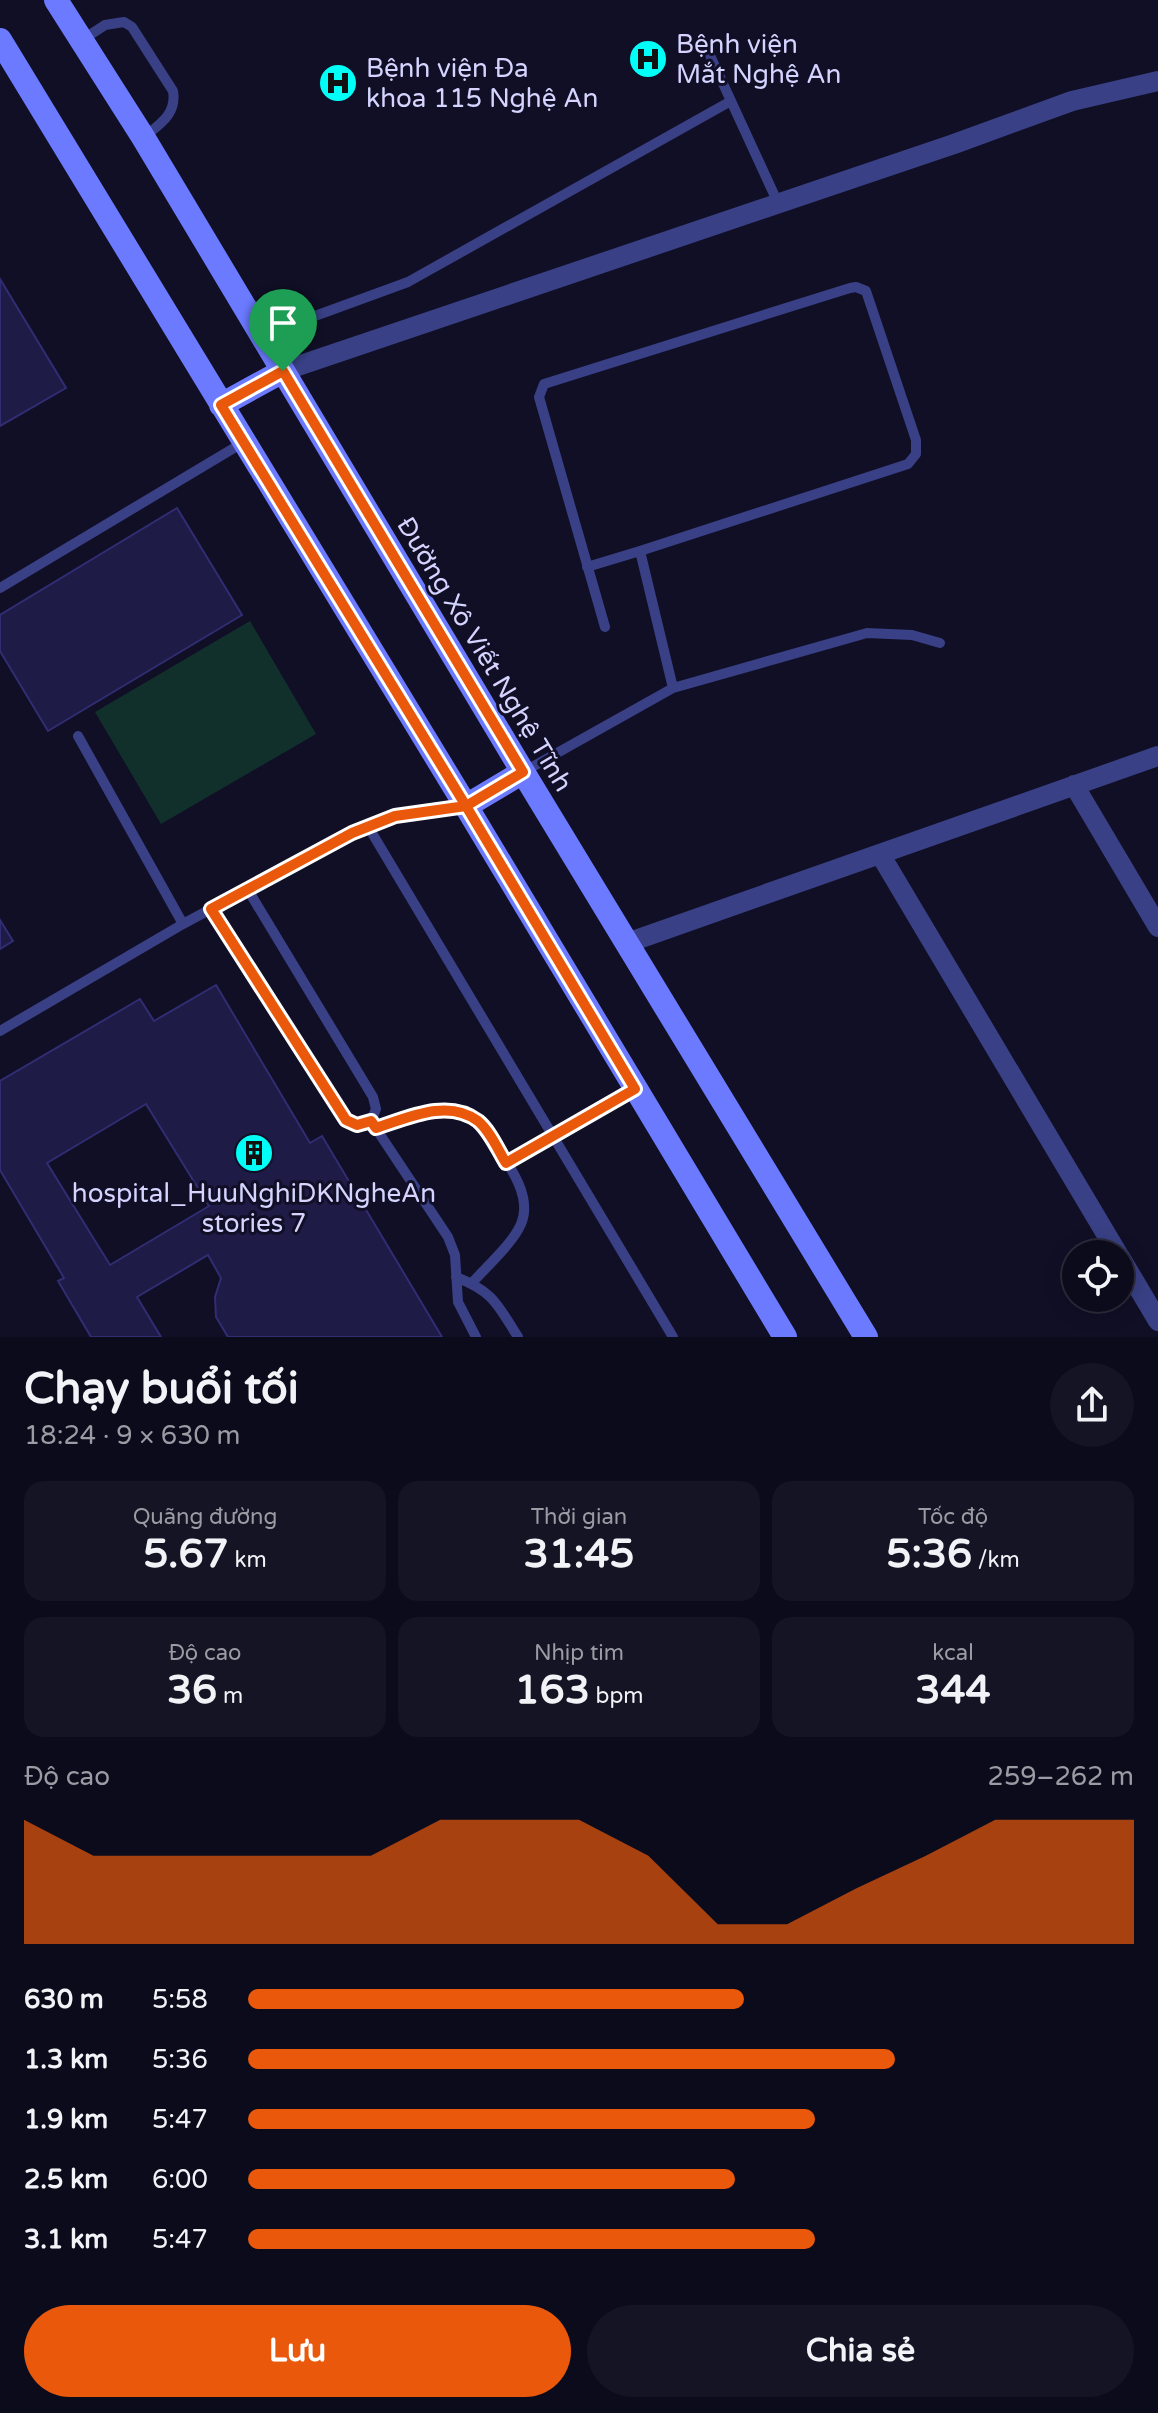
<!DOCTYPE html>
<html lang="vi">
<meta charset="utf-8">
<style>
:root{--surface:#0c0b1c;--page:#151425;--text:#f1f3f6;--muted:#9a9ba3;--line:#2c2b3b;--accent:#ea580c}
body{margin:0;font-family:"Varela Round",sans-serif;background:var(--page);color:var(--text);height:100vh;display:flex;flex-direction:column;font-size:30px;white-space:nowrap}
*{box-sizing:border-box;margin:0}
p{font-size:26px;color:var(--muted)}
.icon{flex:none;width:44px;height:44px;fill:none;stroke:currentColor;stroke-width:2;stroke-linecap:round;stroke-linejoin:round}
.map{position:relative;height:1337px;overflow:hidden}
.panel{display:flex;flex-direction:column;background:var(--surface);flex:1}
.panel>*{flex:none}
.tools{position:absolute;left:1062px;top:1240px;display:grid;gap:16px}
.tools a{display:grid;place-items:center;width:72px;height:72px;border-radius:50%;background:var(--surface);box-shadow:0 4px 20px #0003,0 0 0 2px var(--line);font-size:40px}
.pin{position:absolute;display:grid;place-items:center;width:68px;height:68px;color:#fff;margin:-82px -34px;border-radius:50% 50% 50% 0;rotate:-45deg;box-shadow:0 0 8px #0007}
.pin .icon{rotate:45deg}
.round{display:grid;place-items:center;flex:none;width:84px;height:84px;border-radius:42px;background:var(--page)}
.summary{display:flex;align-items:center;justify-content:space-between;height:136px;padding:0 24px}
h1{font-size:44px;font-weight:800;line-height:60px}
.metrics{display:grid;grid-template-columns:repeat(3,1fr);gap:12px;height:136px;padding:8px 24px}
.metrics div{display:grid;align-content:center;border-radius:20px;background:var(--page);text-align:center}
.metrics b{font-size:40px;font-weight:800}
.metrics small{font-size:22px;font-weight:400}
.metrics p{font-size:22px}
.chart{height:224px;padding:16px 24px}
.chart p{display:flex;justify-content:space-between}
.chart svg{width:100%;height:144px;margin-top:8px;fill:var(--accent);opacity:.7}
.button{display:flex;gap:16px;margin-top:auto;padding:16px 24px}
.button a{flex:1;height:92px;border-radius:48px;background:var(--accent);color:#fff;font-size:32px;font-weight:800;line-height:92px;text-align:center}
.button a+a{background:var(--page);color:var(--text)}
ul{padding:0 24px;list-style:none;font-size:26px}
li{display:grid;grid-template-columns:128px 96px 1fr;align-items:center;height:60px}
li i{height:20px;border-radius:10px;background:var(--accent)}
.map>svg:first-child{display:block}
.green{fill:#12302b}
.building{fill:#1e1b47;stroke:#312d73;stroke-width:2;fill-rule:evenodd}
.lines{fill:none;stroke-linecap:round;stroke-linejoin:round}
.lane{stroke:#394085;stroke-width:10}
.street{stroke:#394085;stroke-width:20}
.secondary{stroke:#6b7aff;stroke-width:24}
.route-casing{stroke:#fff;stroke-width:16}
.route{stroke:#ea580c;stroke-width:10}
.labels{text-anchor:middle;stroke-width:6;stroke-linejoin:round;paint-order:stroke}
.poi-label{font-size:26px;fill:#d4d4ff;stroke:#100f26;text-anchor:start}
.street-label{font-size:26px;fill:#d4d4ff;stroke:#100f26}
</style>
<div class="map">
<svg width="1158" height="1337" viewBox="0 0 1158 1337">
<rect width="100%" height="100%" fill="#100f26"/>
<path class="green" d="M250,621L316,734L161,824L95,712Z"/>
<path class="building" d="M0,279L66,388L0,426Z
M177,508L242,615L48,731L0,651V615Z
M0,920L13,941L0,949Z
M216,985L310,1143L322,1136L442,1337H228L216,1317L215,1297L221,1278L208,1255L137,1297L161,1337H91L58,1281L64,1278L0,1170V1081L140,999L154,1021ZM146,1104L209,1206L110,1265L47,1163Z"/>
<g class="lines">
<path class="lane" d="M82,40L105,25L124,22L132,27L173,91C177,114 160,124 144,137
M708,51L778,203
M263,335L408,282L731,101
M587,567L640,551
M0,588L244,442
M605,627L539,397L544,384L850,288L856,287L866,291L916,440V454L908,464L640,551L673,688
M78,736L183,924
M525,771L673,688L867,633L912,635L940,643
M369,828L673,1337
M248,890L373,1097L376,1109L371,1121L448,1237L455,1255L458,1302L476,1337
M211,909L346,1120L357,1125L371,1121
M0,1031L183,924L352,833L395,816L466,806
M376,1128C411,1116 453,1096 484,1127C500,1154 535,1192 521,1224C513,1243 486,1267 472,1283
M506,1163L635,1089
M456,1277C494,1292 497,1304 518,1337"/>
<path class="street" d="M283,371L954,144L1072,101L1158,81
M1074,785L1158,927
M880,854L1118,1254
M627,943L1158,756
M1120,1257L1158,1321"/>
<path class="secondary" d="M56,0L143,137L523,772L866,1337
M0,40L466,806L785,1337
M221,405L283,371
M466,806L523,772"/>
</g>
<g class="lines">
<g class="route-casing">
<path id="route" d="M283,371L523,772L466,806L395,816L352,833L211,909L346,1120L357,1125L371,1121L376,1128C407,1118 448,1098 478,1121C490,1131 498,1150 506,1163L635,1089L466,806L221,405L283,371"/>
</g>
<use href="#route" class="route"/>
</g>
<defs>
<g id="hospital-disc" transform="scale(2)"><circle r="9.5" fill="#00fff7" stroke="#100f26"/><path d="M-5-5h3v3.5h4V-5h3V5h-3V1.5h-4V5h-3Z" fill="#111"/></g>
<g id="building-disc" transform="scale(2)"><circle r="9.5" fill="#00fff7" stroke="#100f26"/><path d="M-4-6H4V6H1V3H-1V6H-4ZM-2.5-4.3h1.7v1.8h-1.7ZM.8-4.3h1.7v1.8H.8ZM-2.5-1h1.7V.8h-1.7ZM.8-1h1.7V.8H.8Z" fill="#111"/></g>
</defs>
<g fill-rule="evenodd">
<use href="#hospital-disc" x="648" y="59"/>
<use href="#hospital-disc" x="338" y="83"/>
<use href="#building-disc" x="254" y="1153"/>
</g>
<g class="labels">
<g class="poi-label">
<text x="676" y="53">Bệnh viện<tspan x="676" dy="30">Mắt Nghệ An</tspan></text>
<text x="366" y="77">Bệnh viện Đa<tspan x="366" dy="30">khoa 115 Nghệ An</tspan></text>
<text x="254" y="1202" text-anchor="middle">hospital_HuuNghiDKNgheAn<tspan x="254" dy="30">stories 7</tspan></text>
</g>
<g class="street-label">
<text transform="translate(485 654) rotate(59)" y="9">Đường Xô Viết Nghệ Tĩnh</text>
</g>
</g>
</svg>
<div class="tools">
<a><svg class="icon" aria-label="locate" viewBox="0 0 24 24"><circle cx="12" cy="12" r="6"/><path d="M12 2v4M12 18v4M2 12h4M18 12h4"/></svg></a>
</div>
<div class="pin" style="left:283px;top:371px;background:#1e9e55"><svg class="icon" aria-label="arrive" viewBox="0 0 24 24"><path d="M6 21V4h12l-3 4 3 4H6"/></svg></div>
</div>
<section class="panel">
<div class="summary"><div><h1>Chạy buổi tối</h1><p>18:24 · 9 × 630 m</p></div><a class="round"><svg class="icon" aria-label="share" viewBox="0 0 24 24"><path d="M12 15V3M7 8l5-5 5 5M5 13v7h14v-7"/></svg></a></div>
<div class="metrics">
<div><p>Quãng đường</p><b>5.67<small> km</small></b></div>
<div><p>Thời gian</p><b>31:45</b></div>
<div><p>Tốc độ</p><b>5:36<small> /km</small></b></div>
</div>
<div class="metrics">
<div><p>Độ cao</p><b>36<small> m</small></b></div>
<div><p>Nhịp tim</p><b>163<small> bpm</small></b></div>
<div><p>kcal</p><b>344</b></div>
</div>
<div class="chart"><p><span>Độ cao</span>259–262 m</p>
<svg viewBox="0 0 160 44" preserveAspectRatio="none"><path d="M0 44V6L10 17L20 17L30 17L40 17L50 17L60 6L70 6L80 6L90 17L100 38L110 38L120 27L130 17L140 6L150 6L160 6V44z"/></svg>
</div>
<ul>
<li><b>630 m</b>5:58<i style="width:56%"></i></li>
<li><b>1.3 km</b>5:36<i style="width:73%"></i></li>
<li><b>1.9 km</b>5:47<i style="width:64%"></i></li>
<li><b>2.5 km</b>6:00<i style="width:55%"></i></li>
<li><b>3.1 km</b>5:47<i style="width:64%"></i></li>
</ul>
<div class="button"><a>Lưu</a><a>Chia sẻ</a></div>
</section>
